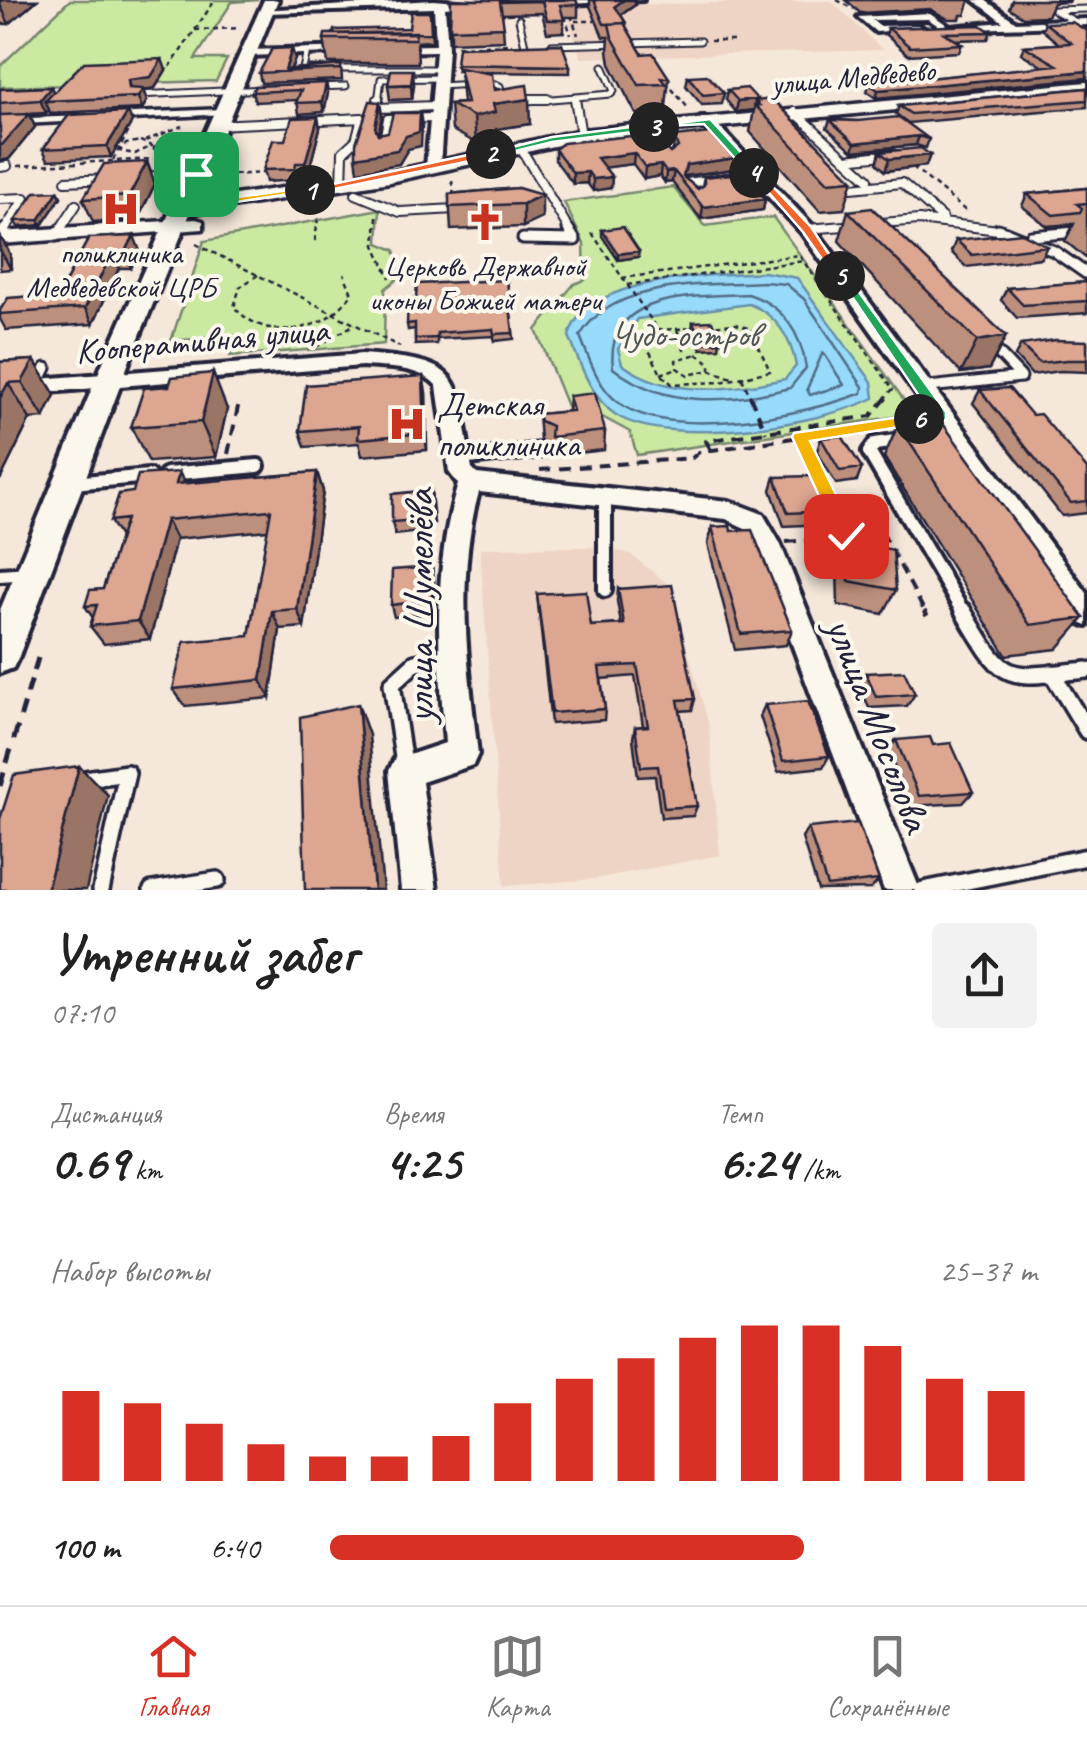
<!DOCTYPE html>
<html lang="ru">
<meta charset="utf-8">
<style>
:root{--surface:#fff;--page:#f2f2f2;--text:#222;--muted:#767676;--line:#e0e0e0;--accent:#d93025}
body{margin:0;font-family:Caveat,sans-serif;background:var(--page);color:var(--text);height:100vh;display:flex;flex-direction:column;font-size:38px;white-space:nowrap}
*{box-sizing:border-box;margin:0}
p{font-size:32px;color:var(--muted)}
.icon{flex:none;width:55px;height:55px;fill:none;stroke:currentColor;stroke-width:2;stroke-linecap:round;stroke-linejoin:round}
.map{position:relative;height:890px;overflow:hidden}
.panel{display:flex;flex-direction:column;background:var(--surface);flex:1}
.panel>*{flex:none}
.pin{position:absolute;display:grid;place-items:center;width:85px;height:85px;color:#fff;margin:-42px;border-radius:20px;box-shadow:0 5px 15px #0006}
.km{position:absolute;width:50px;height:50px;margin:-25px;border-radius:50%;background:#222;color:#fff;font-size:28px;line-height:50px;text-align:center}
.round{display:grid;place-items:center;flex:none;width:105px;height:105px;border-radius:10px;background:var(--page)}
.overview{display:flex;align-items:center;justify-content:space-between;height:170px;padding:0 50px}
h1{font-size:55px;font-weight:700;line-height:75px}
.metrics{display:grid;grid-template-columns:repeat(3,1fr);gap:15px;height:170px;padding:10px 50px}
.metrics div{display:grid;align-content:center}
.metrics b{font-size:50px;font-weight:700}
.metrics small{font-size:28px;font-weight:400}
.metrics p{font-size:28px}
.chart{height:280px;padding:20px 50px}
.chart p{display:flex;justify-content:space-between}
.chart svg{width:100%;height:180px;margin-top:10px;stroke:var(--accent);stroke-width:6}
ul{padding:0 50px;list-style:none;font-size:32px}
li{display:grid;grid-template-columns:160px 120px 1fr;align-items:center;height:75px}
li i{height:25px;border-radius:12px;background:var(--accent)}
.menu{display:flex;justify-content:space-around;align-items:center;height:140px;border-top:2px solid var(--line);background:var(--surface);font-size:28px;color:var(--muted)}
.menu a{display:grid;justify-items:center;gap:5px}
.menu .active{color:var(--accent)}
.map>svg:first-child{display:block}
.built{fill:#eed4c4}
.green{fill:#cbe9a1;stroke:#76866e;stroke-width:2.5}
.water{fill:#97daf9;stroke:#6890ad;stroke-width:2.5;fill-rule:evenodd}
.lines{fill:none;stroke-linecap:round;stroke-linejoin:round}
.shore{stroke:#516c87;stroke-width:2.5}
.service-far4-casing{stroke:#22223b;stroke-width:9}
.service-far3-casing{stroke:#22223b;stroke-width:12}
.service-far2-casing{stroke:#22223b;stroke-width:15}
.service-far1-casing{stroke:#22223b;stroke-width:20}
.service-casing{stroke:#22223b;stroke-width:22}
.pedestrian-casing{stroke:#22223b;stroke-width:7}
.minor-casing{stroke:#22223b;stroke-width:8}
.tertiary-casing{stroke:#22223b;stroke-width:7}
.secondary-casing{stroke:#22223b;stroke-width:8}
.path-far2{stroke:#22223b;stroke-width:2.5;stroke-dasharray:5 4;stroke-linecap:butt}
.path-far1{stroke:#22223b;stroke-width:4;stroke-dasharray:11 8;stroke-linecap:butt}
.path{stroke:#22223b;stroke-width:5;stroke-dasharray:14 10;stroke-linecap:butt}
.service-far4{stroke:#fbf7ec;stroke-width:5}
.service-far3{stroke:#fbf7ec;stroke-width:8}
.service-far2{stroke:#fbf7ec;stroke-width:9}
.service-far1{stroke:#fbf7ec;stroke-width:12}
.service{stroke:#fbf7ec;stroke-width:15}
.pedestrian{fill:#fbf7ec;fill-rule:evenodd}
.minor{fill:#fbf7ec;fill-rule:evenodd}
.tertiary{fill:#fbf7ec;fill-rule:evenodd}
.secondary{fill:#fbf7ec;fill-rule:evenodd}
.wall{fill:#bd8f7d;stroke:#22223b;stroke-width:2.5}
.shaded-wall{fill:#9a7466;stroke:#22223b;stroke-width:2.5}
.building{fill:#dca691;stroke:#22223b;stroke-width:2.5}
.split-1{fill:#f5b400;stroke:#fff;stroke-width:2.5}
.split-2{fill:#f0652b;stroke:#fff;stroke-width:2.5}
.split-3{fill:#22a559;stroke:#fff;stroke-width:2.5}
.split-4{fill:#22a559;stroke:#fff;stroke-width:2.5}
.split-5{fill:#f0652b;stroke:#fff;stroke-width:2.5}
.split-6{fill:#22a559;stroke:#fff;stroke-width:2.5}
.split-7{fill:#f5b400;stroke:#fff;stroke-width:2.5}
.labels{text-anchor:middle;stroke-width:8;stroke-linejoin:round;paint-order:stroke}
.far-street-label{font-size:30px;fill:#22223b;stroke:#fbf7ec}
.far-poi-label{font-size:30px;fill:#22223b;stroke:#fbf7ec}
.park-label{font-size:35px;fill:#4c5454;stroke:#fbf7ec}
.street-label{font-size:35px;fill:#22223b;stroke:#fbf7ec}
.poi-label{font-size:35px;fill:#22223b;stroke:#fbf7ec;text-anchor:start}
.near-street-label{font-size:42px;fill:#22223b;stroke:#fbf7ec}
</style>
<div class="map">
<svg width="1087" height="890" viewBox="0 0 1087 890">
<rect width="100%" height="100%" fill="#f5e7da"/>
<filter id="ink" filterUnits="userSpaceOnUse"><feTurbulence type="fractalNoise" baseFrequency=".01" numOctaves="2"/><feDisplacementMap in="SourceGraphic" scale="20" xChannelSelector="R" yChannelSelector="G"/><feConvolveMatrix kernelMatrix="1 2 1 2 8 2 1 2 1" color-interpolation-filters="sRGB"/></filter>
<g filter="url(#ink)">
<path class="built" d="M831,1L883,50L581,58L565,6Z
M592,547L629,553L670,586L709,726L720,855L595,879L504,886L480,548Z"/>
<path class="green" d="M70,0H258L232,2L195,59H227L216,81L0,87V66Z
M673,187L705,226L773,217L914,414L637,455L630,432L593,412L569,411L536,330L574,284L585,280L584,244L564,202Z
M380,209L378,243L395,250L401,276L385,289L384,344L230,356L234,336L171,341L204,241Z"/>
<path class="water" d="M764,272L797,278L872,382L874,398C820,425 669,448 616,415C591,399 579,361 569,336C584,275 712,276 764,272ZM749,304C776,314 791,338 796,366L785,379C731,390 668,399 622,364L618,349L637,319Z"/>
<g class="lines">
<path class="shore" d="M764,282L786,284L804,299L863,387L862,393C805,415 672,441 619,403C598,388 589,358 580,336C612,280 707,285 764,282Z
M748,294C783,305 801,333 806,368L790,388C729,403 665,409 613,368C604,291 693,297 748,294Z
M823,352L844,385L810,395L807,389Z"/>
<g class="service-far4-casing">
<path id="service-far4" d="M519,19L525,46
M1076,22L1054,10L1087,9
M551,45L700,41
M307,51L303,69H440
M439,86L492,83L500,86L504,100L511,102
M315,87L346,86
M137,95L266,89
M575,98L576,102
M378,102L381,79L439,78
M516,102L611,94L614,91L603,66"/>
</g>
<g class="service-far3-casing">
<path id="service-far3" d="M378,99L377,108L437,106
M504,99H547
M575,99L581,135
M795,112L868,179
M217,125L362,118L356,140L343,152L342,185
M384,141L388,119L436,118
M520,147L570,231
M846,159L893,154
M0,167L7,166
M140,177L196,174
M66,181L107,179
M837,185L841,189L902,183L942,218
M696,192L687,183L755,174
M356,194L400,212L456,209
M0,199L25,198L4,231
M807,229L919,220L1006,231
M59,231L76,205"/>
</g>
<g class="service-far2-casing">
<path id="service-far2" d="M998,229L1054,251L1087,274
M56,236L61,229
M1031,236L1087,231
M0,237L5,229
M523,239L575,240L568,229
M37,386L46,368
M920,388L1021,377L988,342"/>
</g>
<g class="service-far1-casing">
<path id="service-far1" d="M902,440L875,444L869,452L964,614
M459,459L542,450
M167,474L258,466
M73,483L149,476
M605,497V590
M0,575L29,573"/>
</g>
<g class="service-casing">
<path id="service" d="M963,611C1007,686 1003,678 1087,670
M1052,673L1087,731
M405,771L392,684L415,663L451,657
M78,780L127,773L101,890
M152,890L217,880
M923,890L1087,857"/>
</g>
<g class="pedestrian-casing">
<path id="pedestrian" d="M223,109L226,110V114L112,120L108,117L112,114Z
M87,116L88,118L84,121L0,125V119Z"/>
</g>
<g class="minor-casing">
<path id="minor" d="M434,0L483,4L445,8L448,48L440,167L433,171L426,167L436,51L386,52L380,49L386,46L436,45L434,8L266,13L261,10Z
M546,0H643L550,5Z
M974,0H985L1016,22L1087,19V25L945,30L928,19L872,20L879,26L918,25L923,28L876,32L858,17L930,13L950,27L1003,22Z
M354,47L358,52L248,56L242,53L248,50Z
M701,118H711L813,226L1087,593V626L1077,622L801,232L701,124Z
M362,354C468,362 455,373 472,469L477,474L729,501L763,514L780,543L920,890H884L755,545L745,528L726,519L479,492C455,577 468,667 478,754L473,765L422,782L437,890H401L389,771L394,760L445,743C438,656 432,569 458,484L449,472L437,386C420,366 386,368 362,366L0,396V382Z"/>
</g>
<g class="tertiary-casing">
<path id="tertiary" d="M1087,82V92L581,140L390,182L181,215L171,209L181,203L390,172L581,130Z
M196,219L203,221V229L0,244V232Z"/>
</g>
<g class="secondary-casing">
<path id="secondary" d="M264,0H278L129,362L19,656L13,668L0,673V610L103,362Z"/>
</g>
<path class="path-far2" d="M837,0L854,9
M571,15L578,35
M565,16L571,35
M575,21H595
M195,30L240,28
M710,41H737
M457,46L512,44
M170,67L215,0
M666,82L689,109
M174,140L182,144L174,151L151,149Z
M140,141L152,146L135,154L120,151L126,144Z
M145,141L182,126
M113,160L130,129
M18,166L153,159
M913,167L967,212
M216,176L263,173
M452,181L454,196
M377,216L375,245L390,278
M592,233L658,330L646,344L661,374L672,384L721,382L770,371L751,329L736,324L709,326
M315,241L318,218
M196,244L400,347
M258,275L240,287L234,307C267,344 325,333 352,294L344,273
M622,278L799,255L893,389L885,398
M627,285L803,261
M677,329L685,353
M658,330L695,328
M682,343L693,342L689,328
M316,347L355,324
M697,354L710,363V370L688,375L677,368L676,360Z
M710,370L732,378
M661,374L677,368
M742,378L751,398"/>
<path class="path-far1" d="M750,396L766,432
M800,437L847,536
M711,450L706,441L871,416L888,396
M228,454L239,402
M540,470L692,458L699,452L920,419
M786,542L883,534L926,614"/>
<path class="path" d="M924,611L927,616
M0,786L38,658"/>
<use href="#service-far4" class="service-far4"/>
<use href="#service-far3" class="service-far3"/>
<use href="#service-far2" class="service-far2"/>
<use href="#service-far1" class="service-far1"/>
<use href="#service" class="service"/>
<use href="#pedestrian" class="pedestrian"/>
<use href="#minor" class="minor"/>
<use href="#tertiary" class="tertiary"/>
<use href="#secondary" class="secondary"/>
</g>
<path class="wall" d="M0,0H37L9,24H0Z
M451,0H576L578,5V17H564V32L547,33L542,13L502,14L504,40L451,42Z
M590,0H635V5L621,15L626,23V27L642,54L669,78L666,107H663V112L636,114L610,64L608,50L609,37H603L590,6Z
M846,0H970L965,15H961L960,19H948L930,9L860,13Z
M1012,0H1070L1069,2L1053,3L1047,16L1023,17L1009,8Z
M430,12L432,41L417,42L418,63H328L324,39L409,28Z
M1045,23L1087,31V79L876,98L867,92L869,84L1043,67L1021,53L1024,46L1059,44L1042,30Z
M888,28L991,32L988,39L956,40L962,44L959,52L908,55L886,35Z
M295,59L291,69L341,65L342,80L261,83L259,73Z
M456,64L570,66V73L479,72L530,124L496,129V138L476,143L452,130L450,104L463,103L460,71H457Z
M166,70L155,88L143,90L147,101L142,109L50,113L49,110L46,113L29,114L35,127L9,159L0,161V89L51,87L53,93Z
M688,76L724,93L722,104L702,105L686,86Z
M326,83L328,93L324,112L299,114L297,100L255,102L252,92Z
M388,85H414L412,99L390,100Z
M1087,88V107L908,123L896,114L899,106Z
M728,90L757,101L853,180L844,209L820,211L750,132L754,110L736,112L726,100Z
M830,120L857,121L929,139L926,148L916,145L853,151L827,128Z
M132,122L111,157L48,160L43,149Z
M320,128L308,174L299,175L297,180L266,182L263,170Z
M674,137L733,169L685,176L684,178L698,189L702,186L704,177L765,199L763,210L701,219L672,182L665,183L660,176L644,179L633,164L604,167L612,177L611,188L593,191L587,183L573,184L555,160V149L636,142L670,153L673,150Z
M880,152L926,166L885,171L877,163Z
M147,162L155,184L138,219L93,222L83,199Z
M518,188L542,218L523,227L451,230L449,194Z
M1087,188V259L1065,241L1074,224L1047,226L1022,206L1027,194Z
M58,191L61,197L42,225L18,227L15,221Z
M848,211L1006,336L989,369L961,373L839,241Z
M602,230L638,257L618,260L602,236Z
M0,236L10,254L11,269L0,270Z
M89,238L140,251L131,268H119L93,324L6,330L0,319V310L59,294Z
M956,240L1047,246L1041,258L966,267L951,252Z
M507,280L514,339L494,341V336L437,339V344L415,345V329L408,330L407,324L416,298Z
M1087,282V313L1017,318L1001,300L1007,288Z
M693,322L720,342L719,348L701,349L692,329Z
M1087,341V372L1060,371L1032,375L1015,356L1021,345Z
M34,360L55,395L44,418L30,419L0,480V362Z
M423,376L426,393L427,450L362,456L359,443L305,447L300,431Z
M980,390L1032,415L1087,469V513L1062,516L973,403Z
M569,396L605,431L604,450L550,456V445L540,440L538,414L568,411Z
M227,409L216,457L149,462L131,427Z
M898,425L1084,618L1057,649L1006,655L884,457Z
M821,438L862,468L857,481L836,484L817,451Z
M179,472L184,484L317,472L323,491L304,627L280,629L270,698L185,706L173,689L249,636L268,530L176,539L150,639L104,644L90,626L93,618L85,606L103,589L120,537L110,521L133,492Z
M775,477L830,511L825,524L784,526L771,490Z
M431,490L434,523L420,524V532L395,535L392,522Z
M712,527L792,630L786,645L735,650L708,544Z
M848,541L896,590L883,614L838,605L837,566Z
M434,579V613L394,617L391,605Z
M618,589L695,699L692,710L680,711L697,806L693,816L661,818L655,776L638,777L633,738L635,727L643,726L635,676L601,679L605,709L604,720L551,724L537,594L591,626L621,624L617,601Z
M866,673L915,694L907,706L869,708L860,685Z
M765,705L829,756L823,767L778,772L760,716Z
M896,740L933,745L973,792L963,803L910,806L888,751Z
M808,828L879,880L871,889L818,890L802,838Z"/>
<path class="shaded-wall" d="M2,0H37L9,24L0,4Z
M624,0H635V5L615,19V6Z
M292,48L295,59L290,71H285Z
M162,59L166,70L155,88L143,90L147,101L142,109L138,97L132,91L133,100L128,80Z
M413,70L414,85L412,99L411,84Z
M1087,71V78L876,98L878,90Z
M326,83L328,93L324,112L322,102Z
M51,87L57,100L45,101L49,110L46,113L40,100Z
M529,99L530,124L496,129V138L476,143L474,117L493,104Z
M757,99L755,101L754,110L736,112L738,101Z
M380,102L382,115L377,141L375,127Z
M128,112L132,122L111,157L107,146Z
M420,113L422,126L421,146L408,149L399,164L358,171L356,157Z
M29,114L35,127L9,159L0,161V145Z
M318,117L320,128L308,174L305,163Z
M919,136L916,145L853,151L855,143Z
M634,153L633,164L596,169L597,158Z
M930,155L926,166L885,171L889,159Z
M735,158L733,169L685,176L683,182L682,181L686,165Z
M147,162L155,184L138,219L129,196Z
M661,165L660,176L644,179L645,167Z
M674,171L672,182L665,183L666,172Z
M588,172L587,183L573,184V173Z
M612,177L611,188L593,191V179Z
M58,191L61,197L42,225L39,220Z
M542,195V218L523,227V204Z
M765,199L763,210L701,219L703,207Z
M0,236L10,254L11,269L0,250Z
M134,236L140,251L131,268L125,253Z
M639,251L638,257L618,260V254Z
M112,253L119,268L93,324L85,308Z
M1006,336L989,369L961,373L977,341Z
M34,360L55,395L44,418L22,382Z
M213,373L227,409L216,457L201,422Z
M423,376L426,393L427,450L425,433Z
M8,383L30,419L0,480V398Z
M179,472L188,491L176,484Z
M317,472L323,491L304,627L297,609Z
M166,520L176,539L150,639L138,621Z
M432,567L434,579V613L432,600Z
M272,611L280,629L270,698L261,680Z
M358,704L369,735L383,890H374Z
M79,766L108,795L86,890H47Z"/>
<path class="building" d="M451,0H576L578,5H560L564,20H547L542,1L500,2L504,27L450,29Z
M594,0H624L615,6L626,23L604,24Z
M411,12H430L431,33L333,34L334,30L409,28Z
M1072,22L1087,31V71L878,90L869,84L1057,65L1024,46L1071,43L1045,23Z
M624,23L642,54L653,53L669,78H662L666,84L639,85L612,37L609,24Z
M981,25L991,32L944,33L962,44L910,47L888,28Z
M416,32L415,39H324L325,34Z
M562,44L570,66L456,64L458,47Z
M292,48L285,70L341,65V69L259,73L272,49Z
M162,59L151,77L128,80L129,88L143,89L138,97L45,101L84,62Z
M459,68L492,74L494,90L527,85L529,99L493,104L495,112L474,117L450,104L467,103Z
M391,70H413L411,84L388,85Z
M707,75L724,93L703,95L688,76Z
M326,83L322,102L296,103L301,90L252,92L255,86Z
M51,87L40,100L0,103V89Z
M747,88L757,99L738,101L728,90Z
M1087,88V100L911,114L899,106Z
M773,99L853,180L828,182L755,105H759L755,101Z
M370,101L380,102L375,127L378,134L388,132L393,113H420L419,132L406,136L397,150L356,157V143Z
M128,112L107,146L43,149L69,115Z
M29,114L2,145H0V115Z
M318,117L305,163H296L295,169L263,170L273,140H285L292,118Z
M899,117L929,139L919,136L855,143L830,120L857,121Z
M710,133L735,158L686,165L683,177L698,189L704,185V177L740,173L765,199L703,207L674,171L666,172L661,165L645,167L634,153L597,158L612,177L593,179L588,172L573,173L555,149L563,143L631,136L636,142L656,139L670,153L678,147L674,137Z
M921,148L930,155L889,159L880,152Z
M147,162L129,196L83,199L104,164Z
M518,188L542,195L523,204L449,207V194Z
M1087,188V203L1077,204L1082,208L1080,212L1053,215L1027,194Z
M58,191L39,220L15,221L35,192Z
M872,208L1006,336L977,341L848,211Z
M623,227L639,251L618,254L602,230Z
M1022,233L1047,246L972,255L956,240Z
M134,236L125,253H112L85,308L0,314V310L8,298L59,294L89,238Z
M507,280L513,333L494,334L493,329L437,333V338L415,339V323L407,324L408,299L416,298L417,284Z
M1087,282V301L1023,305L1007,288Z
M712,321L720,342L702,343L693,322Z
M1055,340L1087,341V360H1067L1039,363L1021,345Z
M34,360L22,382L8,383L0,398V362Z
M213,373L201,422L131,427L144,388L169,386L172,377Z
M423,376L425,433L358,439L359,426L300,431L306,385Z
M1009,388L1032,415L1040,414L1087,469V501L1071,503L980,390Z
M595,393L605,431L550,437L551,426L540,421L538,414L573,411L569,396Z
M941,421L1084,618L1030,625L898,425Z
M842,436L862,468L840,471L821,438Z
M179,472L176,484L317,472L297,609L272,611L261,680L173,689L184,642L249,636L271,510L166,520L138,621L90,626L97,605L85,606L90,590L103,589L126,519L110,521L119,494L133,492L138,475Z
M815,476L830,511L788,513L775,477Z
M431,490L432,510L418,512V520L392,522V494Z
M730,526L731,531L752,530L792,630L741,634L712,527Z
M848,541L893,550L896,590L849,581Z
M432,567V600L391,605L392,570Z
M672,585L695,699L678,700L697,806L664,808L658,766L641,767L635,727L648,726L637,665L599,667L605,709L552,713L537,594L586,591L591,626L624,624L618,589Z
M904,671L915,694L876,697L866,673Z
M808,701L829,756L783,761L765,705Z
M358,704L374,890H305L300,717Z
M930,737L933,745L951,743L973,792L919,796L896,740Z
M79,766L47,890H0V819L14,775Z
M858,823L879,880L827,886L808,828Z"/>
</g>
<path class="split-1" d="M196,171L201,174L189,204L310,187L316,190L177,211Z"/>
<path class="split-2" d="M491,150L494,156L310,194L305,190Z"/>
<path class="split-3" d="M654,124L657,129L552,142L491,157L486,154L552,137Z"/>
<path class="split-4" d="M710,119L758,171V175H750L704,124L649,127Z"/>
<path class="split-5" d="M750,171H758L811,227L845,279H836L803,232Z"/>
<path class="split-6" d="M836,273H845L946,412V420L914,423V415L930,412Z"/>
<path class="split-7" d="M919,414L927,419L925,423L810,441L856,536L853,542H840L792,437L794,433Z"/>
<defs>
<g id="hospital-bare" transform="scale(3)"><path d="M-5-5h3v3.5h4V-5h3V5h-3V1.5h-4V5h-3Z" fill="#c8321e" stroke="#fbf7ec" stroke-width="2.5" paint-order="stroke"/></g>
<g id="church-bare" transform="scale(3)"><path d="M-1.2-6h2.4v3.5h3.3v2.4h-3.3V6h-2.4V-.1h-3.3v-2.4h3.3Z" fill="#c8321e" stroke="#fbf7ec" stroke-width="2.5" paint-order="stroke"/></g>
</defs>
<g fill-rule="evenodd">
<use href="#hospital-bare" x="121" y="209"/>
<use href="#church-bare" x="485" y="222"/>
<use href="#hospital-bare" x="407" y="424"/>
</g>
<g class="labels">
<g class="far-street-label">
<text transform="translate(853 77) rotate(-5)" y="10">улица Медведево</text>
</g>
<g class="far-poi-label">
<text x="121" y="263">поликлиника<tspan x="121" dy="34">Медведевской ЦРБ</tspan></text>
<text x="485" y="276">Церковь Державной<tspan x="485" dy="34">иконы Божией матери</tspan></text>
</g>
<g class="park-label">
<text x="685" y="346">Чудо-остров</text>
</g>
<g class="street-label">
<text transform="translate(202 340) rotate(-5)" y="12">Кооперативная улица</text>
</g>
<g class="poi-label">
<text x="437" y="416">Детская<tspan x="437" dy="40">поликлиника</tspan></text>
</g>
<g class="near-street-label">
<text transform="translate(418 606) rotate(-90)" y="15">улица Шумелёва</text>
<text transform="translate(880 724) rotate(69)" y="15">улица Мосолова</text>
</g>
</g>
</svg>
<div class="pin" style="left:196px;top:174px;background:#1e9e55"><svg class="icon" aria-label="arrive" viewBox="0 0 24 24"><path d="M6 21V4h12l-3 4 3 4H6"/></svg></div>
<div class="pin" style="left:846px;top:536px;background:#d93025"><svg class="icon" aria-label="check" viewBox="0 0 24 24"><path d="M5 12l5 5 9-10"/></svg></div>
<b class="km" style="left:310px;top:190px">1</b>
<b class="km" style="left:491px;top:154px">2</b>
<b class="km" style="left:654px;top:127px">3</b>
<b class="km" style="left:754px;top:173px">4</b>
<b class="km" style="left:840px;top:276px">5</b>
<b class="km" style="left:919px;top:419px">6</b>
</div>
<section class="panel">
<div class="overview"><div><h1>Утренний забег</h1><p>07:10</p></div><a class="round"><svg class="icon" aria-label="share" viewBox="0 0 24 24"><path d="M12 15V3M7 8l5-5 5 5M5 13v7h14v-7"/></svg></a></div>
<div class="metrics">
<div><p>Дистанция</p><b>0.69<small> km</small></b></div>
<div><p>Время</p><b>4:25</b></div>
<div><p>Темп</p><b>6:24<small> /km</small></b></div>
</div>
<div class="chart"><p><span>Набор высоты</span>25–37 m</p>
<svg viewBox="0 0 160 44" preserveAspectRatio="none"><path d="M5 44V22M15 44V25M25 44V30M35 44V35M45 44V38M55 44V38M65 44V33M75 44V25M85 44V19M95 44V14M105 44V9M115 44V6M125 44V6M135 44V11M145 44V19M155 44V22"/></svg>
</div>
<ul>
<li><b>100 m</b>6:40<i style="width:67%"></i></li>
</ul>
</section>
<nav class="menu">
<a class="active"><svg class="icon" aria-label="home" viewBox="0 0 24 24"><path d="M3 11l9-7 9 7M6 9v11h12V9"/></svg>Главная</a>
<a><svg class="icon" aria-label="map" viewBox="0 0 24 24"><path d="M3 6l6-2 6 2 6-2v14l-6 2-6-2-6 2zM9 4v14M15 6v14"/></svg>Карта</a>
<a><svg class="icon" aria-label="saved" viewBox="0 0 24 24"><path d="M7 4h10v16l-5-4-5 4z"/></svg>Сохранённые</a>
</nav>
